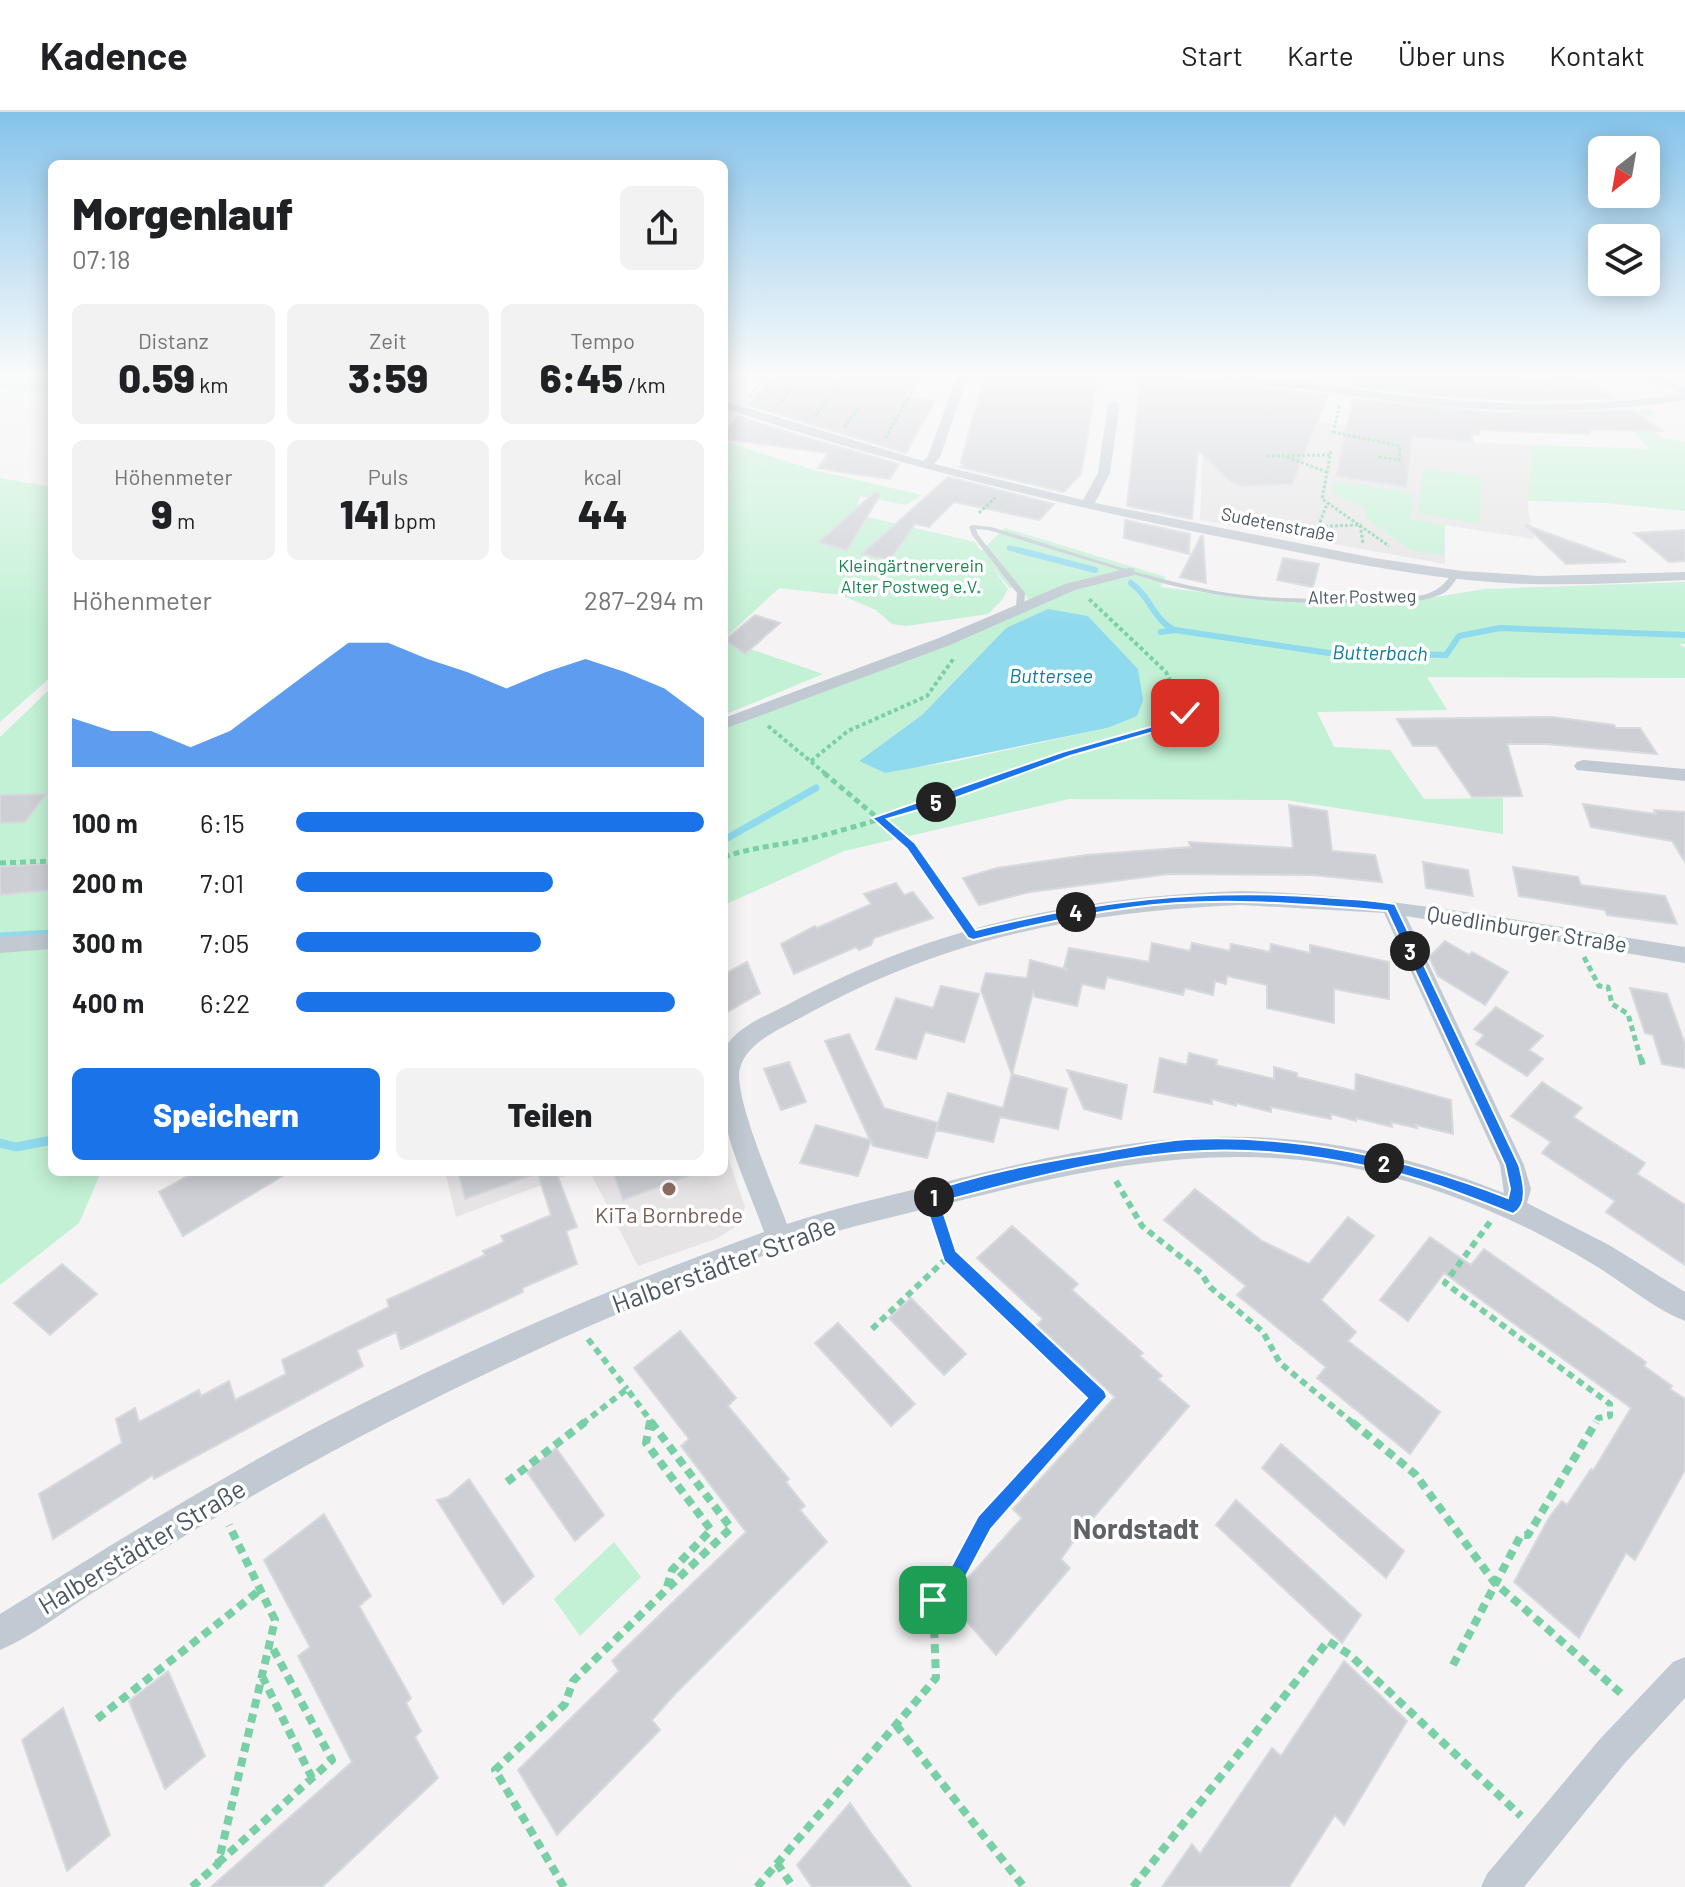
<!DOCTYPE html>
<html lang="de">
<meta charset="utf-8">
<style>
:root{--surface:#fff;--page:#f2f2f2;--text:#202124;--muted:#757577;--line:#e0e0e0;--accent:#1a73e8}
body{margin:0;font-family:Barlow,sans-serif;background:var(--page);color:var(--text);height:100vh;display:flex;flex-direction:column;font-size:30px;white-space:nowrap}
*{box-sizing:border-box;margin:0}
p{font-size:26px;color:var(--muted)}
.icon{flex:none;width:44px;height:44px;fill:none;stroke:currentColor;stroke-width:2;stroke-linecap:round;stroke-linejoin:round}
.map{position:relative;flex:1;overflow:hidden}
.panel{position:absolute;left:48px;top:48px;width:680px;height:1016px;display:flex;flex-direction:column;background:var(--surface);border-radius:12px;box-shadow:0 4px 20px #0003}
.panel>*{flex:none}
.needle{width:52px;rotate:211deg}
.fabs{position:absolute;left:1588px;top:24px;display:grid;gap:16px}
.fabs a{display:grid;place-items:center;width:72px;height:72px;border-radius:12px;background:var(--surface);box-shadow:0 4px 20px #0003;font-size:40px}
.pin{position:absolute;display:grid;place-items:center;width:68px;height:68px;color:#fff;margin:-34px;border-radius:16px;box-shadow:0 4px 12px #0006}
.km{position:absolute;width:40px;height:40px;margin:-20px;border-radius:50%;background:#222;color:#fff;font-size:22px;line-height:40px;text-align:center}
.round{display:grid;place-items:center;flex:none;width:84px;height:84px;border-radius:12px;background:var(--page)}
.head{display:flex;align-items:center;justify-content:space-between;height:136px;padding:0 24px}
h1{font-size:44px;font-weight:800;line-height:60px}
.figures{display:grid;grid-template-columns:repeat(3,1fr);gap:12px;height:136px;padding:8px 24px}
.figures div{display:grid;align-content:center;border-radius:12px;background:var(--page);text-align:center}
.figures b{font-size:40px;font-weight:800}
.figures small{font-size:22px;font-weight:400}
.figures p{font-size:22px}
.chart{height:224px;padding:16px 24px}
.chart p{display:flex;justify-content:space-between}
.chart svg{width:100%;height:144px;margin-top:8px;fill:var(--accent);opacity:.7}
.button{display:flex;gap:16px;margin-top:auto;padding:16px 24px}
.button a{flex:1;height:92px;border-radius:12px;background:var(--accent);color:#fff;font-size:32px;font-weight:800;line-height:92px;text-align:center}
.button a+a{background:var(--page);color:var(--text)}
ul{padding:0 24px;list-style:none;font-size:26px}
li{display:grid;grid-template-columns:128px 96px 1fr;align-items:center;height:60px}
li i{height:20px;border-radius:10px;background:var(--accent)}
header{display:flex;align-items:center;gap:48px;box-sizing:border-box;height:112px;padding:0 40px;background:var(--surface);border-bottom:2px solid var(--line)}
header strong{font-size:38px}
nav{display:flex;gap:44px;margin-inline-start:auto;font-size:28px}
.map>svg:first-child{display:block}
.education{fill:#e6e4e5}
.green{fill:#c3f1d5;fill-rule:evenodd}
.water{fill:#90daee}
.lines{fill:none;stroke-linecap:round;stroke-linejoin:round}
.stream-far3{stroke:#90daee;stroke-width:5}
.stream-far2{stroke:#90daee;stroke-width:6}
.stream-far1{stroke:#90daee;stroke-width:7}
.stream{stroke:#90daee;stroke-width:9}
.building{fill:#cdcfd5;stroke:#d7d9de;stroke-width:2}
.path-far4{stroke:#7ad0a6;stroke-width:3;stroke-dasharray:3 2;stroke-linecap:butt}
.path-far3{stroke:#7ad0a6;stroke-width:4;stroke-dasharray:4 3;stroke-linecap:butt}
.path-far2{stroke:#7ad0a6;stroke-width:5;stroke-dasharray:6 4;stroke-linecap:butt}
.path-far1{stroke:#7ad0a6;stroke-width:6;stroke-dasharray:7 5;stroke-linecap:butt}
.path{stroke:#7ad0a6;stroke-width:8;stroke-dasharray:9 6;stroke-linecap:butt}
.service{fill:#c1cad2;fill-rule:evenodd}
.minor{fill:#c1cad2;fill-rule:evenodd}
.route{fill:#1a73e8;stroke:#fff;stroke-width:2}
.education-dot{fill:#8d6e63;stroke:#fff;stroke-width:3}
.labels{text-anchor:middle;stroke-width:7;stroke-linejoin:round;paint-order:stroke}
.far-street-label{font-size:18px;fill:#4a5661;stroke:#fff}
.far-park-label{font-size:18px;fill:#17864f;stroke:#fff}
.far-water-label{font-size:20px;font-style:italic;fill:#0c7c9b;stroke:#fff}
.street-label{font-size:22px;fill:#4a5661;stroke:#fff}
.education-label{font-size:22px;fill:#785e54;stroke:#fff}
.near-street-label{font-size:26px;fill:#4a5661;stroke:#fff}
.near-neighbourhood-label{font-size:28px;font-weight:bold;fill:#5f6368;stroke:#fff}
</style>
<header>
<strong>Kadence</strong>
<nav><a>Start</a><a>Karte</a><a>Über uns</a><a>Kontakt</a></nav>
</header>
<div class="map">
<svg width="1685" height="1775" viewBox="0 0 1685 1775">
<rect width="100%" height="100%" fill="#f5f3f3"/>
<path class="education" d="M1212,294L1459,330L1532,333L1528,396L1534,427L1445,413V452L1200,408L1203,329Z
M724,1034L745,1095L738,1113L718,1126L638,1154L590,1060H724Z
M445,1060H576L456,1105Z"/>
<path class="green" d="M0,264H52V282L0,276Z
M1652,297L1659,304L1645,305L1659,325L1685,330V399L1606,391L1528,389L1532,333L1649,337L1618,300Z
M724,329L814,358L922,383L906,393L860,384L855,402L975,430L981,439L1005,416L1166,465L1160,475L1265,488L1373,491L1431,486L1484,477L1685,470V532H1679L1685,536V566L1427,565L1447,598L1317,600L1334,635L1390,638L1424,687L1503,686V722L1286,688L1069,687L844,739L724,793V617L1033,495L1020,475L1010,476L991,454L1008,477L1002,488L988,502L906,514L892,512L876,498L841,483L779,476L724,527ZM1088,504L1138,557L1107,616L957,649L885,661L859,649L922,603L1006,516Z
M1423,356L1481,365L1480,412L1418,401Z
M0,366L52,375V564L0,610Z
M1335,369L1413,381L1410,407L1445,413L1444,443L1413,439L1366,406L1365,396L1331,382Z
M724,528L823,562L724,603Z
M52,575V820L0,823V625Z
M52,835V1060H101L79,1111L0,1173V837Z
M614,1430L641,1465L580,1524L554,1487Z"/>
<path class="water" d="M1048,497L1088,504L1138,557L1143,588L1137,604L1107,616L914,656L885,661L859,649L922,603L1006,516Z"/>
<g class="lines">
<path class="stream-far3" d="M1009,436L1026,440"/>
<path class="stream-far2" d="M1018,438L1095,458
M1131,471C1150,484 1153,507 1174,518
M1161,520L1175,518L1329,541L1446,543L1459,524L1500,516L1685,523"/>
<path class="stream-far1" d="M724,728L816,676
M0,824L52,821"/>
<path class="stream" d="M0,1031L16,1035L52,1028"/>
</g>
<path class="building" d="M774,264H924L904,285L935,289L906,341L748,293Z
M986,264H1098L1081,362L1064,380L960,355L964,352L961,351L974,300Z
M1141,264H1183L1221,270L1222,264H1232L1262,276L1328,283L1292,372L1240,374L1231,370L1198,338L1192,407L1127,394Z
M1358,264H1581L1614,286L1524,289L1421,282L1356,274Z
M1353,287L1498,301L1631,298L1663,319L1589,318L1590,322L1479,318V323L1472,322V330L1412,324L1406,375L1336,364Z
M738,304L787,320L899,352L890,367L854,362L818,356L828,341L724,327V320Z
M948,365L1054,392L1039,408L954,390L929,415L915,412L890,448L862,442Z
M875,380L880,383L847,438L819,430Z
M1125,408L1190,422L1189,442L1124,426Z
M1525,413L1625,449V450L1566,452Z
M1685,418V449L1669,450L1634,421Z
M1201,424H1203L1206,471L1180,465Z
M1283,446L1319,452L1313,475L1277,468Z
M755,503L780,511L745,542L725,528Z
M1552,605L1614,613L1616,616H1640L1657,642L1547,632H1507L1522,684L1472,685L1437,634H1413L1397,607Z
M46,682L25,710L0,711V683Z
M1583,692L1656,702L1654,698L1685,700V750L1672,729L1591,715Z
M1289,693L1327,699L1332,739L1375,743L1382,770L1313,763L1169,762L1030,780L979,793L963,766L997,756L1086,743L1191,735L1189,730L1293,736Z
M1423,750L1468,758L1473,784L1426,776Z
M52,751V778L0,783V755Z
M1513,755L1578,765L1581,773L1665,784L1677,812L1607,803L1605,798L1519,784Z
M896,771L904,783L913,780L933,806L874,826L871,833L859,838L856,835L794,862L781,832L815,814L817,816L871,792L864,782Z
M1445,829L1469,843L1472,840L1508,860L1485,893L1438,864L1429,845Z
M1152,831L1190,839L1192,831L1230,839L1231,832L1270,840L1271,832L1310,841V833L1389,850V887L1334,877V911L1267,896V873L1227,864L1226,872L1215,869L1213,883L1185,876L1183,883L1107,865L1104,877L1082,872L1077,894L1035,885L1033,880L1012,963L981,878L986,861L1027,866L1030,848L1068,858L1064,855L1069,836L1149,850Z
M747,850L760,881L724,902V862Z
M941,874L979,882L964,930L925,920L916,947L876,937L896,886L933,896Z
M1630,876L1667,882L1685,932V956L1662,952L1653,923L1645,921Z
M1496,895L1543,924L1529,938L1543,947L1527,964L1476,932L1484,923L1474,917Z
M849,922L884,996L938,1011L927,1046L873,1034L871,1029L858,1064L800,1051L816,1013L870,1028L825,929Z
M1189,941L1217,948L1216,953L1274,967V955L1297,961V965L1355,979L1356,962L1451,988L1453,1022L1416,1013L1417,1016L1391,1010L1392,1015L1356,1006V1009L1331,1002V1007L1271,995V1000L1236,991V994L1212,987V992L1154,980L1160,946L1187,953Z
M789,950L806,990L781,998L764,957Z
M1067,958L1127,973L1121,1007L1084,997Z
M1012,962L1067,977L1058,1017L1000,1005L993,1030L936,1018L948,981L1003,996Z
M1542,970L1582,996L1573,1005L1645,1051L1637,1062L1685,1093V1153L1606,1100L1615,1089L1542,1041L1551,1030L1511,1004Z
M195,1060H289L183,1124L159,1080Z
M458,1060H532V1063L465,1087Z
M543,1060H556L577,1115L566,1119L577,1152L522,1176L523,1180L401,1237L396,1220L357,1238L363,1254L154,1367L153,1363L53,1427L39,1382L122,1331L116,1307L135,1296L139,1310L199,1278L201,1284L229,1269L235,1288L286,1262L282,1248L389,1195L387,1188L485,1143L483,1139L504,1130L501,1124L551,1103L538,1062Z
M613,1060H693V1062L623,1088Z
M1195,1077L1262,1129L1309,1152L1348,1105L1374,1124L1321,1188L1356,1220L1348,1229L1440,1300L1410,1342L1317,1266L1326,1255L1237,1183L1246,1174L1164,1108Z
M1012,1114L1078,1172L1072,1178L1143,1241L1140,1244L1162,1264L1158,1267L1189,1294L1076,1426L1061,1447L1070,1456L996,1543L948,1488L1022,1406L1013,1397L1115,1285L1037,1213L1043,1207L977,1146Z
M1430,1125L1471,1153L1484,1137L1646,1250L1644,1254L1672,1274L1670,1277L1685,1287V1358L1635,1448L1626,1441L1579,1526L1514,1470L1550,1404L1562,1389L1567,1393L1591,1357L1593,1359L1631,1296L1444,1161L1408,1209L1380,1188Z
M62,1152L97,1182L50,1223L14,1191Z
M911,1186L966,1242L944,1263L889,1206Z
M838,1211L915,1292L891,1314L815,1231Z
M680,1219L736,1286L728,1294L789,1367L786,1370L805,1394L800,1398L827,1430L674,1583L652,1608L660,1618L557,1723L518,1658L619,1559L612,1549L746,1420L681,1334L689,1327L634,1256Z
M1281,1332L1404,1439L1386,1466L1262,1356Z
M556,1336L604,1403L575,1429L527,1360Z
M469,1367L534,1464L503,1492L437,1388L448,1385Z
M1236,1388L1361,1503L1342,1531L1216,1413Z
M324,1402L371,1484L359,1494L411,1586L406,1591L421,1619L415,1625L438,1666L322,1775H211L352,1650L298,1544L310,1535L264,1448Z
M1344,1549L1407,1609L1344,1713L1335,1703L1289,1775H1162L1192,1732L1200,1742L1272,1636L1281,1644Z
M168,1559L205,1644L165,1677L129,1589Z
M63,1596L110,1723L67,1759L22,1628Z
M850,1691L871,1721L911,1775H812L797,1753Z"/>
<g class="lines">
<path class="path-far4" d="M875,264H896
M1523,269L1552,271
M750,285L766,264
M777,294L791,278
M815,305L843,264
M844,315L857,298H854
M1333,320L1400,334L1399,348L1378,345
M1333,321L1340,292
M885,326L916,274
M1331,339L1322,387L1389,434
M1267,344L1331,343
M1287,345L1327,360
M979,401L995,386
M1305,415L1360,413L1363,431
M1318,415L1327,392"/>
<path class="path-far3" d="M768,614L827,663
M811,649L848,619L927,584L954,546
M1008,663L1066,642L1174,611L1185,601L1166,560L1088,486"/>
<path class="path-far2" d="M824,661L911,734L963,809
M724,745C755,734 788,733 820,724C886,707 950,685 1014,661
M0,751L52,749
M1584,845L1599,874L1608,875L1612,892L1628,902L1641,948"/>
<path class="path-far1" d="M1641,946L1643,954
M1116,1069L1142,1114L1201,1161L1210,1175L1263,1220L1280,1251L1354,1312
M937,1105L949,1144L1099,1285L1075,1312
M1490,1110L1445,1171L1610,1292V1304L1598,1306L1595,1312
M872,1217L949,1144
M588,1227L627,1277
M650,1308L653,1312
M582,1312L627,1277L650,1308L649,1312"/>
<path class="path" d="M651,1310L731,1416L667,1477
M1352,1310L1415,1362L1494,1470L1624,1584
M507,1370L585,1310
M1453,1553L1521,1423H1528L1596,1310
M262,1564L312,1666
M97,1607L260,1478
M896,1613L1024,1775
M218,1751L332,1648L270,1531
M777,1751L793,1775
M192,1775L218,1752L275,1508L229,1413
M564,1775L495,1658L565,1592L573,1569L666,1478L672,1458L711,1418L646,1331L650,1310
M757,1775L936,1566L933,1488L958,1460L985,1410L1076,1310
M1133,1775L1328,1529L1350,1543L1521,1704"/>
<path class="service" d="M972,413L991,415C1066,437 1139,465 1216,479C1268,488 1322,488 1375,485C1406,484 1434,491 1452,461L1459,463C1453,472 1448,481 1437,484C1420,491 1400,489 1382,490C1308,493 1238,490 1166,472L988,418L976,417L978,423L1025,481L1024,495L1020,497L1016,495L1017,481L972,423L969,415Z"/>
<path class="minor" d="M957,264H968L940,345L934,352L1083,388L1098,361L1108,292L1114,289L1120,292L1110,361L1095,391L1374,446L1462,459L1540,464L1685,460V468C1620,471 1556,475 1491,470C1408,464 1327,446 1246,430C1069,395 895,353 724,296V289L923,349L928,344Z
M1235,264H1265C1404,286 1540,304 1681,282L1643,264H1658L1685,276V288C1557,308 1440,298 1313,278C1289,275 1255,276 1235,264Z
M1129,456L1134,457V463L1075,478L950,533L724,617V606L939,526L1065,472Z
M1583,648L1685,657V669L1577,658L1574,654L1577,650Z
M1241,779C1393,783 1536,812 1685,835V851L1406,804L1524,1053L1531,1077L1527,1091L1609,1133L1685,1180V1209C1652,1196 1622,1169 1591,1151C1523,1110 1449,1078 1371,1060C1234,1027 1096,1054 962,1088C906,1102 848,1114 793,1133C615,1197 441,1278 275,1371C214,1405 154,1443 94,1480C64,1499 33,1524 0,1538V1502C108,1435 216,1367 330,1308C470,1236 615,1174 764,1120C751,1083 732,1044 724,1005C722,992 724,976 724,963C724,956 722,945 724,939C733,916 768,903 787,893C935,813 1075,785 1241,779ZM1241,793L1384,801L1500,1053L1504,1081C1304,1001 1161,1016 957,1067C900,1081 842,1094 787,1112C776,1081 732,982 740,956C747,930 782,916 804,904C947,825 1080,800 1241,793Z
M52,821V837L0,841V825Z
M1685,1545V1586L1625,1651L1524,1775H1481L1487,1762L1600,1627L1673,1550Z"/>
</g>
<linearGradient id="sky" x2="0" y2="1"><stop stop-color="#85c3ea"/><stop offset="0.51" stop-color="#fafafa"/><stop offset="1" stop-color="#fafafa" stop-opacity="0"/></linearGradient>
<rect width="1685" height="513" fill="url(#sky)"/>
<path class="route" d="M1182,599L1190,601L1178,613L1070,644L939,692L887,707L915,731L976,818C1092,789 1202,776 1322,785C1346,787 1372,787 1395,792L1519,1053C1523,1068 1530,1093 1513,1102C1469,1085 1426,1067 1380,1057C1317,1043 1249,1035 1185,1040C1104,1046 1018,1069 940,1090L956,1139L1105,1279L1107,1285L991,1417L965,1466L939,1494L933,1497L926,1494L923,1488L952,1453L978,1404L1087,1286L944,1149L923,1085L925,1081C978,1062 1036,1051 1091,1042C1123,1037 1155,1029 1187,1027C1299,1022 1404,1046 1508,1086L1510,1077L1505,1053L1387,799C1302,792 1214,784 1129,796C1076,803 1025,815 973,828L968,826L907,737L872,706L1062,640L1171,609Z"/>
<circle class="education-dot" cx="669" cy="1077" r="8"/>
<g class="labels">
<g class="far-street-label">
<text transform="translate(1278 413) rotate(11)" y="6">Sudetenstraße</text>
<text transform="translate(1362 485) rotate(-1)" y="6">Alter Postweg</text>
</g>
<g class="far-park-label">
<text x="911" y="460">Kleingärtnerverein<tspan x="911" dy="21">Alter Postweg e.V.</tspan></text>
</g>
<g class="far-water-label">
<text transform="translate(1380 541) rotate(1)" y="7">Butterbach</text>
<text x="1051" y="571">Buttersee</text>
</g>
<g class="street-label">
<text transform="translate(1527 817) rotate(9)" y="8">Quedlinburger Straße</text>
</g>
<g class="education-label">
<text x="669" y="1111">KiTa Bornbrede</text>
</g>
<g class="near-street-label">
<text transform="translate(724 1153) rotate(-20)" y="9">Halberstädter Straße</text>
<text transform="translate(142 1435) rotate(-31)" y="9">Halberstädter Straße</text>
</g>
<g class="near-neighbourhood-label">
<text x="1136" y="1427">Nordstadt</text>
</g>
</g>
</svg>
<div class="fabs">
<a><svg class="needle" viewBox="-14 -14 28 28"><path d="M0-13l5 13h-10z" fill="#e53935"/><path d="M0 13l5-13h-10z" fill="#757577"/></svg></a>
<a><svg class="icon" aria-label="layers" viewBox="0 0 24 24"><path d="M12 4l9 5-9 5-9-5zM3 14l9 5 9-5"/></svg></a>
</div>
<div class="pin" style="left:933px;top:1488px;background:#1e9e55"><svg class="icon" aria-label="arrive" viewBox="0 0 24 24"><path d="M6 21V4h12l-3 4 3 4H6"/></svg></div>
<div class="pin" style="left:1185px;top:601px;background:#d93025"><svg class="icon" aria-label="check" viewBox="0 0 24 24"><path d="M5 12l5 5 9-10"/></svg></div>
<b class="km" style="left:934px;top:1085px">1</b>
<b class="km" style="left:1384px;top:1051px">2</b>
<b class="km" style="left:1410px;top:839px">3</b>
<b class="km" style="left:1076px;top:800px">4</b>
<b class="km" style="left:936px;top:690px">5</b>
<section class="panel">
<div class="head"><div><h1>Morgenlauf</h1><p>07:18</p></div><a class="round"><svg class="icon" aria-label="share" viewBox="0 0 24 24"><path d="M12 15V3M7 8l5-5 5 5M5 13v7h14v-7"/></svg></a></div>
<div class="figures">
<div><p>Distanz</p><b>0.59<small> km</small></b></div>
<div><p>Zeit</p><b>3:59</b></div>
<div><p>Tempo</p><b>6:45<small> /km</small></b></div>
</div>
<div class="figures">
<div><p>Höhenmeter</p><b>9<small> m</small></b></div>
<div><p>Puls</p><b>141<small> bpm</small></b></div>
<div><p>kcal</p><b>44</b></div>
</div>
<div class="chart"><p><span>Höhenmeter</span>287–294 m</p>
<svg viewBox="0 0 160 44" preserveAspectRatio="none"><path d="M0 44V29L10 33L20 33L30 38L40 33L50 24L60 15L70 6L80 6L90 11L100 15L110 20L120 15L130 11L140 15L150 20L160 29V44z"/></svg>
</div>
<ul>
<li><b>100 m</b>6:15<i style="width:100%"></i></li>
<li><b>200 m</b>7:01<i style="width:63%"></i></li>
<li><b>300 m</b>7:05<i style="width:60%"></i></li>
<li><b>400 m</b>6:22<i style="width:93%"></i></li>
</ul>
<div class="button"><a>Speichern</a><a>Teilen</a></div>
</section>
</div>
